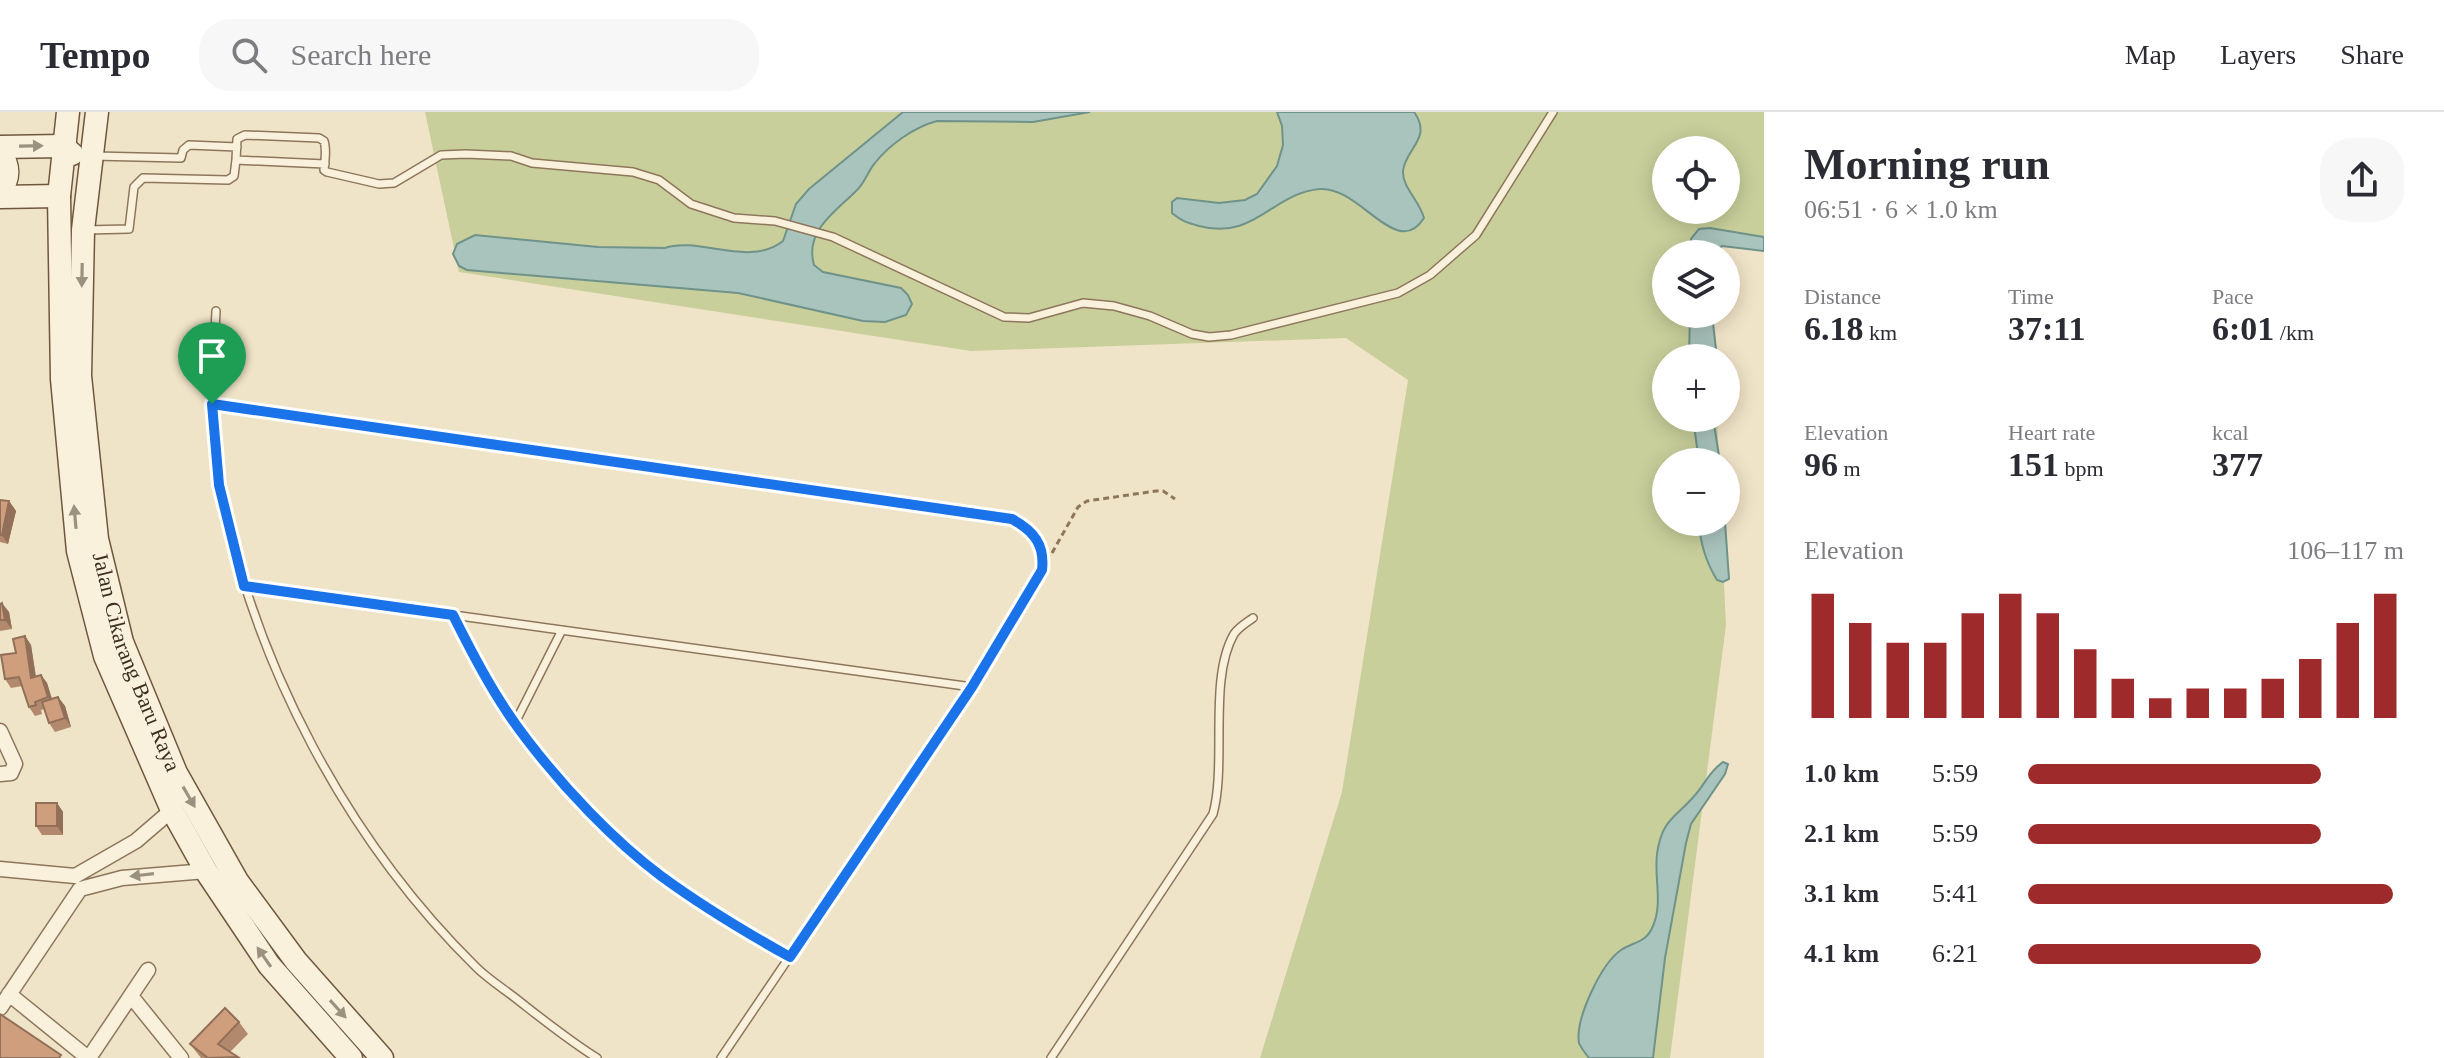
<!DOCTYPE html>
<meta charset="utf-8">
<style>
:root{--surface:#fff;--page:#f7f7f7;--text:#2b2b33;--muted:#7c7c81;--line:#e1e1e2;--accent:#9e2a2b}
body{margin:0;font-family:"Times New Roman",serif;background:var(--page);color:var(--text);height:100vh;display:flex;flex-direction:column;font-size:30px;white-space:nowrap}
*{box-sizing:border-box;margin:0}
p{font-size:26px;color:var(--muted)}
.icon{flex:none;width:44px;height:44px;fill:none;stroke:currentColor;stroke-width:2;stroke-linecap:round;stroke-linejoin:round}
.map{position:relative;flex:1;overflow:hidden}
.panel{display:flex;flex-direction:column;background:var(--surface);width:680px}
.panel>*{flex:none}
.fabs{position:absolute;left:1652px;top:24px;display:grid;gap:16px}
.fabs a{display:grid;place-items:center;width:88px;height:88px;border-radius:50%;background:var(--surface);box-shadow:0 4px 20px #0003;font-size:40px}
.pin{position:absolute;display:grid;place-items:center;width:68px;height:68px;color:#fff;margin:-82px -34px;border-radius:50% 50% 50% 0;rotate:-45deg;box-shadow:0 0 8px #0007}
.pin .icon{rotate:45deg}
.round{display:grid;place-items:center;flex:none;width:84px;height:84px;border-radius:32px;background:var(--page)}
.headline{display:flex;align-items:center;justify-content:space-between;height:136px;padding:0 40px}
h1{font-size:44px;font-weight:700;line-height:60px}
.stats{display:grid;grid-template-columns:repeat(3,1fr);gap:12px;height:136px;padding:8px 40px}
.stats div{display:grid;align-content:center}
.stats b{font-size:34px;font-weight:700}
.stats small{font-size:22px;font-weight:400}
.stats p{font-size:22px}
.chart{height:224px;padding:16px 40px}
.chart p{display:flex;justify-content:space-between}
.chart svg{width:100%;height:144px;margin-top:8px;stroke:var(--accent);stroke-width:6}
ul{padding:0 40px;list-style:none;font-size:26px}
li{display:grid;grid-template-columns:128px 96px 1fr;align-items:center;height:60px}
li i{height:20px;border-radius:10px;background:var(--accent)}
header{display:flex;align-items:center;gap:48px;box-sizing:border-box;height:112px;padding:0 40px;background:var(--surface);border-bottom:2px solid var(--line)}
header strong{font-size:38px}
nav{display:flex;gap:44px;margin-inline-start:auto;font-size:28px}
.search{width:560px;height:72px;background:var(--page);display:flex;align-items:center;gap:20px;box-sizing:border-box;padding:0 28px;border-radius:32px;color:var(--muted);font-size:30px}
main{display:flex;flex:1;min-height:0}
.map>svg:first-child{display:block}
.green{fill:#c9cf9b;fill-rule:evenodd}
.water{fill:#a9c4bc;stroke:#6f938a;stroke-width:2}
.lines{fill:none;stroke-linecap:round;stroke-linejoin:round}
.lane-casing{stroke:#8d765c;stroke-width:10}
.street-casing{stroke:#8d765c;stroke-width:17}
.secondary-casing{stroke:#6f573f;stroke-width:25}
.path{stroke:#8d765c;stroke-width:3;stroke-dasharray:6 4;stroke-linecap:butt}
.lane{stroke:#faf1dc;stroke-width:7}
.street{stroke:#faf1dc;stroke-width:14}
.secondary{stroke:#faf1dc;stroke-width:22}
.wall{fill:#b2896c}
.shaded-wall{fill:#916f58}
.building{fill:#cf9f7d;stroke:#916f58;stroke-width:2}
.oneway{fill:#9c907e}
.route-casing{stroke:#fff;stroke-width:16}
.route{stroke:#1a73e8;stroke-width:10}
.labels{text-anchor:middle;stroke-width:7;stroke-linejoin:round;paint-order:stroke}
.street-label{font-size:22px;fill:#3d2e20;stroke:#f7eed8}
</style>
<header>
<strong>Tempo</strong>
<div class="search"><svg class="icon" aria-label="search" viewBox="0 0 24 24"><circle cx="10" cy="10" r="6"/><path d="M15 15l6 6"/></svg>Search here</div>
<nav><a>Map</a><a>Layers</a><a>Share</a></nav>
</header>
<main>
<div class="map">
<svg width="1764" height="946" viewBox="0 0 1764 946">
<rect width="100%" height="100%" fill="#f0e4c8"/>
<path class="green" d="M425,0H1764V138L1709,130V142H1666V202H1712L1714,246H1666V306H1717L1719,350H1666V410H1721L1726,513L1670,946H1260L1342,680L1408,268L1346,226L971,239L459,160ZM1666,38H1726V98H1666Z"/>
<path class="water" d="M903,0H1090L1033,10L937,9C914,15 889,33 875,51C868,59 865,70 858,77C837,99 804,118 814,153L823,160L901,176L908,183L912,192L906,203L885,210L863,209L738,181L467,158L459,154L453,142L457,132L475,123L598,135L665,136C698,124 749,156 783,129L796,92L809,77Z
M1277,0H1414C1433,26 1405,37 1403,59C1402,75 1419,88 1424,106C1397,149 1360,74 1320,77C1272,81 1255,129 1199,114C1188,111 1181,109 1172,101V90L1177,86L1219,91L1245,88L1257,82L1277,54L1283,33L1282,14Z
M1710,116L1764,125V139L1722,134L1712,142H1689L1691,127L1699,117Z
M1690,202H1712L1717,246H1689Z
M1693,306H1713L1720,350H1699Z
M1699,410H1725L1729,467L1723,470L1717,468C1706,450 1700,431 1699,410Z
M1723,650L1728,652L1725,662L1691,712L1686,731L1665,846L1653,946H1589C1585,941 1581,936 1579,931C1575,907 1601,852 1621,838C1635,829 1646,831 1653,814C1663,791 1654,766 1657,742C1662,706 1676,706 1696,682C1707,669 1708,661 1723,650Z"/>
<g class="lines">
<g class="lane-casing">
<path id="lane" d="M94,44L181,46L183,38L189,33L237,35
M325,52L236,48L237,27L245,23L319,26L324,29C327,38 325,48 324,58L327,60L379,72L394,71L441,43L466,42L511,44L532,51L633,60L659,68L691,92L734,106L775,109L833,125L1004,205L1029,206L1083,191L1114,194L1150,204L1192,222L1209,225L1231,223L1398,181L1430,163L1476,123L1553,0
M85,118L129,117L134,75L143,66L228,68L234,64L236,48
M216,199C213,258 209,317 220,375C254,552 347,728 476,855C487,866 501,875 514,885C541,906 568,928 597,946
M212,292L1012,407C1034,419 1045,433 1042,458L972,575L721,946
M244,474L972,575
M453,503C475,547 498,591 528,629C602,724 686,787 790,845
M515,611L562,518
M1051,946L1213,702C1227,651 1208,567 1234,522C1239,515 1246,511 1253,506"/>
</g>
<g class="street-casing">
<path id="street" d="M0,619L15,652L11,661L0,662
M0,757L75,764
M75,764L136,729L172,698
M80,777L122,766L206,759
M9,882L88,946
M131,884L181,946
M0,896L80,777
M89,946L148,858"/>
</g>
<g class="secondary-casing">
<g id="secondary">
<path d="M68,0L59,84L62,267L78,439L105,544L172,698L206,759L269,853L351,946"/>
<path id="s1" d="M97,0L83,118L80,264L97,427L122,530L176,661L237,769L296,849L382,946"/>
<path d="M0,35L63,34L72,42"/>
<path d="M0,40C9,53 10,66 0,79"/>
<path d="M0,85L59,84"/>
</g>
</g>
<path class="path" d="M1052,441L1078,395L1087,389L1156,379H1163L1175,387"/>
<use href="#lane" class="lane"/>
<use href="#street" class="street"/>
<use href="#secondary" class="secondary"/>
</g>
<path class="wall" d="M0,388L9,389L16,399L8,432L0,430Z
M0,492L9,500L12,517L0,519Z
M25,524L31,533L36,564L41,563L47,571L52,587L58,585L65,594L71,615L55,620L49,611L44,597L41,598L42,602L35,604L29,595L22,574L11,576L5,567Z
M57,691L63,700V723H42L36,714Z
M239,910L248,922L230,940L238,946H201L190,932Z"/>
<path class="shaded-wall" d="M9,389L16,399L8,432L2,423Z
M2,491L9,500L12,517L5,508Z
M25,524L31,533L37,574L31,566Z
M41,563L47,571L54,594L48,585Z
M58,585L65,594L71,615L65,606Z
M57,691L63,700V723L57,714Z"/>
<path class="building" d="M0,388L9,389L2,423H0Z
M2,491L5,508H0V492Z
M25,524L31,566L41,563L48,585L35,590L36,593L29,595L19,565L5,567L1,543L16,541L13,527Z
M58,585L65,606L49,611L42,590Z
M36,691H57V714H36Z
M225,896L239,910L218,932L238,945L208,946L190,932Z
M0,902L61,943L59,946H0Z"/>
<defs><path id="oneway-solid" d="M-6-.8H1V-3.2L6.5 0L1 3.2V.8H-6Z" transform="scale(2)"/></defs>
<g class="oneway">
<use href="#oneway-solid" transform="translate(31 34) rotate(-1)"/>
<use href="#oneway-solid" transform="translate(82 163) rotate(91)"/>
<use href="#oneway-solid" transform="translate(75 405) rotate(-95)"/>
<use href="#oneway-solid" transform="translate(189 685) rotate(60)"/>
<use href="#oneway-solid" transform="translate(142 763) rotate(173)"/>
<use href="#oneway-solid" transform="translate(264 845) rotate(-125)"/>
<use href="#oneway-solid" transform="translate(338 897) rotate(48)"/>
</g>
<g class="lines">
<g class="route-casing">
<path id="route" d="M212,292L1012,407C1034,419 1045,433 1042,458L972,575L790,845C745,820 702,794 661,764C613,728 564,676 528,629C498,591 475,547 453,503L244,474L219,373Z"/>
</g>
<use href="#route" class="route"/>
</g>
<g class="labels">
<g class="street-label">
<text dy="8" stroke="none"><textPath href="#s1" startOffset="558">Jalan Cikarang Baru Raya</textPath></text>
</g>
</g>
</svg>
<div class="fabs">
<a><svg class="icon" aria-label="locate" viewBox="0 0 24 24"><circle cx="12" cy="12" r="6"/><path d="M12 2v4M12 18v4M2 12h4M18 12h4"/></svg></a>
<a><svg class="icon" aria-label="layers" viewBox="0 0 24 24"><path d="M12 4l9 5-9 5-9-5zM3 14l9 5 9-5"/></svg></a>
<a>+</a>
<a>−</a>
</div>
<div class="pin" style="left:212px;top:292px;background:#1e9e55"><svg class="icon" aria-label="arrive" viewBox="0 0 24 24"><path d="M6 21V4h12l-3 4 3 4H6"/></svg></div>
</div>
<section class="panel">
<div class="headline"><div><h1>Morning run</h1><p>06:51 · 6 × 1.0 km</p></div><a class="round"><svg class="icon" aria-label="share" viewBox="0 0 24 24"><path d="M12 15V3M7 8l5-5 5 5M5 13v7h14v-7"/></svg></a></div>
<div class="stats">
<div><p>Distance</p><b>6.18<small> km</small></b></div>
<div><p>Time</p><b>37:11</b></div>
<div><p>Pace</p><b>6:01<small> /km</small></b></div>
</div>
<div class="stats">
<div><p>Elevation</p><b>96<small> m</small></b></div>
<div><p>Heart rate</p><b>151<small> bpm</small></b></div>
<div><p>kcal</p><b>377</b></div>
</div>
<div class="chart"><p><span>Elevation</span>106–117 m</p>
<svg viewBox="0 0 160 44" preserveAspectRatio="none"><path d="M5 44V6M15 44V15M25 44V21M35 44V21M45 44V12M55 44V6M65 44V12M75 44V23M85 44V32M95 44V38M105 44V35M115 44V35M125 44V32M135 44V26M145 44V15M155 44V6"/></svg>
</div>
<ul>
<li><b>1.0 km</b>5:59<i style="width:78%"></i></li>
<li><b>2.1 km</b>5:59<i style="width:78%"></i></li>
<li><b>3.1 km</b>5:41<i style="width:97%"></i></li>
<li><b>4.1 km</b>6:21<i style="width:62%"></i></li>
</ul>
</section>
</main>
